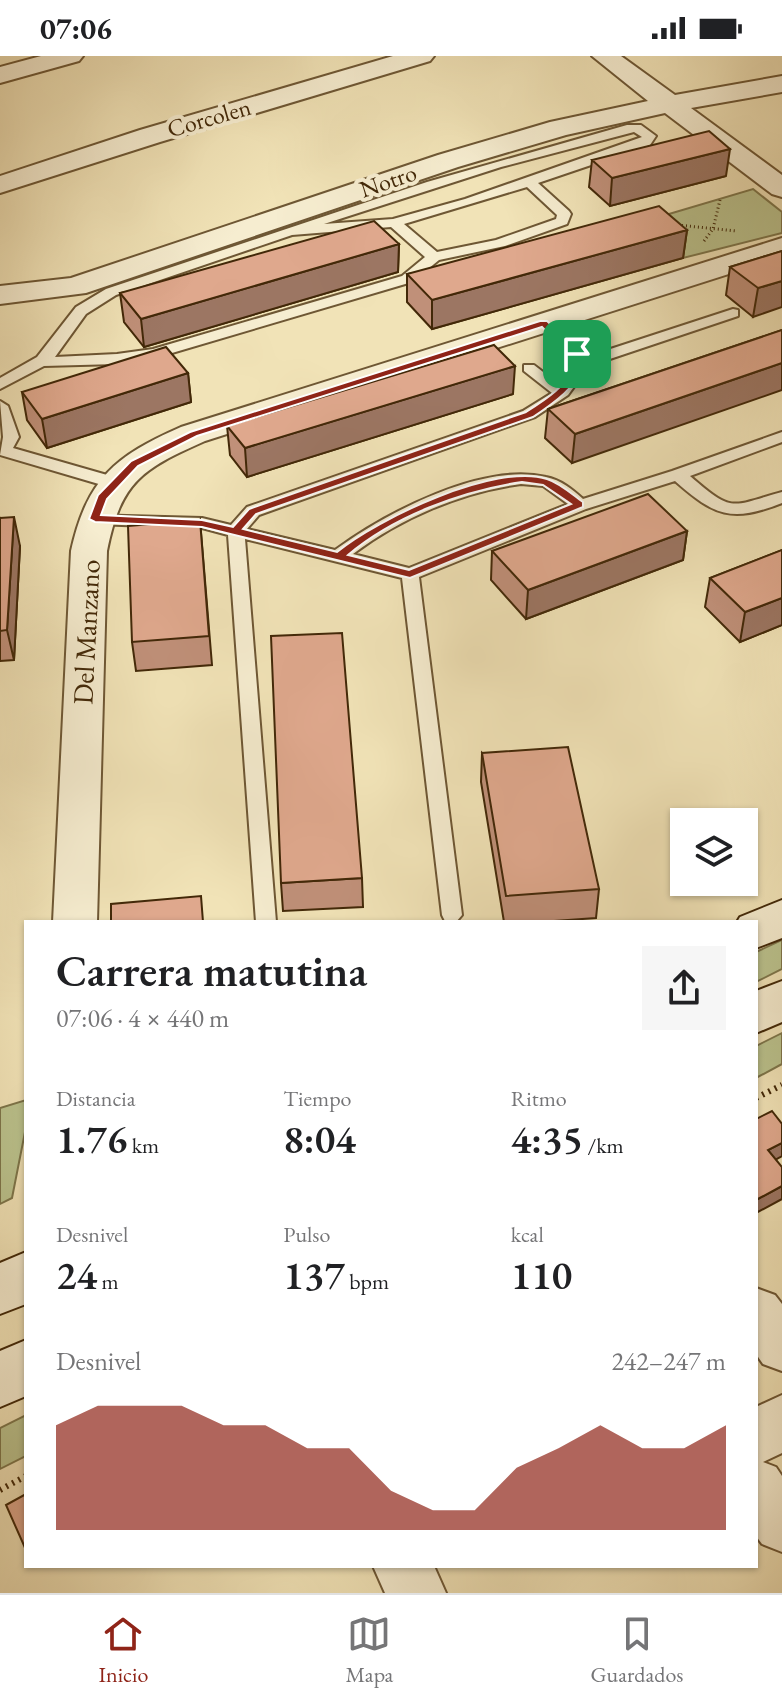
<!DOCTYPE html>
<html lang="es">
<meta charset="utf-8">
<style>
:root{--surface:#fff;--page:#f6f6f6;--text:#202124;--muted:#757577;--line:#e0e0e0;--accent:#8f2418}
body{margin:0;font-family:"EB Garamond",serif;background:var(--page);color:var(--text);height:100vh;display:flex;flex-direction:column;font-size:30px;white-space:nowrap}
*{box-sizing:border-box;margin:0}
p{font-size:26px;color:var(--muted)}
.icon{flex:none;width:44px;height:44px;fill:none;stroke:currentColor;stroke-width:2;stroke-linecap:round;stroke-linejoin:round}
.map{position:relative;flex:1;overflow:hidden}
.side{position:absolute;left:24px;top:864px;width:734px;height:648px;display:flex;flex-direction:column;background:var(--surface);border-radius:0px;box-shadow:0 2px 6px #0004}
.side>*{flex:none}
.tools{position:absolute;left:670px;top:752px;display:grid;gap:16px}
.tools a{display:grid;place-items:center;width:88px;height:88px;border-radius:0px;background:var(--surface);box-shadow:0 2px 6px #0004;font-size:40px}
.pin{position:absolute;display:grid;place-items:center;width:68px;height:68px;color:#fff;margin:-34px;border-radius:16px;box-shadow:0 4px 12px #0006}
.round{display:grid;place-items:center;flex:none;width:84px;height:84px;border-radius:0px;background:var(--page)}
.summary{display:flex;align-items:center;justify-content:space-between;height:136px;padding:0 32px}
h1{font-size:44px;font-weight:600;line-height:60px}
.figures{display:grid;grid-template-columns:repeat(3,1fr);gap:12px;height:136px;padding:8px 32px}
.figures div{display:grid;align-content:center}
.figures b{font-size:40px;font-weight:600}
.figures small{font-size:22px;font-weight:400}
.figures p{font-size:22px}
.chart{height:224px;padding:16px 32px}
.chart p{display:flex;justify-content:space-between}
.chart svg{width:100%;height:144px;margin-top:8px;fill:var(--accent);opacity:.7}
.status{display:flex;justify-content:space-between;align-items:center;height:56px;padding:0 40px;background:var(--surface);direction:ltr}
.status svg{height:22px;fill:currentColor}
.menu{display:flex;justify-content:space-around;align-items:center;height:112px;border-top:2px solid var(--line);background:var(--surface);font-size:22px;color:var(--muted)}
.menu a{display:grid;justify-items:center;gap:4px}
.menu .on{color:var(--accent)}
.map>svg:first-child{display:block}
.green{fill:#bbc38e;stroke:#7e764b;stroke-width:2}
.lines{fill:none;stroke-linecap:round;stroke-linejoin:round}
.service-casing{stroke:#6e5734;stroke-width:4}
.minor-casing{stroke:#6e5734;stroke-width:4}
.secondary-casing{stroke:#422808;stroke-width:4}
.path-far1{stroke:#422808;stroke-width:3;stroke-dasharray:1 3;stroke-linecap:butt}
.path{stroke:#422808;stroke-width:6;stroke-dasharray:2 5;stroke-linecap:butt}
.service{fill:#f6edd0;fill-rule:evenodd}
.minor{fill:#f6edd0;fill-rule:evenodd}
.secondary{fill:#f6edd0;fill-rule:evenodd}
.wall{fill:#c09079;stroke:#422808;stroke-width:2}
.shaded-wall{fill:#9c7663;stroke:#422808;stroke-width:2}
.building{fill:#dfa88d;stroke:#422808;stroke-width:2}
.route{fill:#8f2418;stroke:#fff;stroke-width:2;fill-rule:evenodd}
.labels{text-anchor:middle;stroke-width:8;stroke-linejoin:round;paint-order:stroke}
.far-street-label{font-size:24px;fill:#422808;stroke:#f6edd0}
.street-label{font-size:28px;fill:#422808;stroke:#f6edd0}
</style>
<div class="status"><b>07:06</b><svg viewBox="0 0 49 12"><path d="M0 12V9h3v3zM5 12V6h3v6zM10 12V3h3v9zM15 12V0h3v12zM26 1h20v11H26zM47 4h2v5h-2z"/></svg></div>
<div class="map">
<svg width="782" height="1537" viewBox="0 0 782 1537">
<rect width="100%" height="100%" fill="#f1e3b7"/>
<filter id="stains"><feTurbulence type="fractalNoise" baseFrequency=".0025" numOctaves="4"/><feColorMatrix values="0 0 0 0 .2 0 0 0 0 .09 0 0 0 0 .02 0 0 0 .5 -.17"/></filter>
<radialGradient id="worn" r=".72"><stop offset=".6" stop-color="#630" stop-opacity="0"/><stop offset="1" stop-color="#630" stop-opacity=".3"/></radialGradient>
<path class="green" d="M753,133L782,156V177L683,202L642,166Z
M782,884V913L756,926V896Z
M782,977V1008L756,1022V990Z
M26,1044V1071L12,1142L0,1148V1052Z
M26,1359V1400L0,1413V1372Z"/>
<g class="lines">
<g class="service-casing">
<path id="service" d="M627,69H641L656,80L650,89L538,127L569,155L571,158L567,168L505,190L439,204L412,226L155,302L117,308L44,310L0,333V322L37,301L76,251L106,233L427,126ZM634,76L642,81L465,143L393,163L324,168L501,111ZM527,131L557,159L556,163L496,184L437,196L404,168ZM391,171L425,201L402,220L153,293L117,298L55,301L86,258L116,239L292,179Z
M733,253L738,254V260L589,310L568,339L535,361L259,459L247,473L335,494C386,457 482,406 546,421C561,424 572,433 583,443L672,415L782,376V386L690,420C734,458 730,450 782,436V447C731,467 715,460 675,425L586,453L419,521L462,859L456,866L445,865L442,859L402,522L245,483L276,866H256L228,479L202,472L95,468L89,467L87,463L89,459L202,462L231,469L247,451L523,355L552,337L524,315V309H534L560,329L575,307L539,270V264H549L586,301ZM521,428L543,430L568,448L409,512L353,498C401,462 461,436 521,428Z
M0,345L8,350L19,381L13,392L121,423L123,427L121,431H109L0,399L3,381Z"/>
</g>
<g class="minor-casing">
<path id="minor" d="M41,0H83L79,5L0,27V11Z
M393,0H434L430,5L160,86L0,137V120L140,74Z
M592,0H621L675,39L782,20V36L691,52L782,119V141L772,138L665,57L566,79L458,111L86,237L0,248V230L71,222L438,99L550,66L648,45Z
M782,182V201L205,385C142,413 121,425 107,495L97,866H53L71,495C87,423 115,400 181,371Z
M756,1232L775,1239L782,1248V1315L763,1308L756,1298Z
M782,1339V1397L763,1406L776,1411L782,1420V1496L762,1488L756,1480V1351Z
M373,1510H434L446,1537H385Z"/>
</g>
<g class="secondary-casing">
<path id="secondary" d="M782,844V882L756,892V866H737L740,861Z
M782,925V966L756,977V935Z
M26,1196V1248L0,1258V1207Z
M26,1284V1340L0,1351V1295Z"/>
</g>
<path class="path-far1" d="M678,169L736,175
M704,185L713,173L720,144"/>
<path class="path" d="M756,1042L782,1029
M0,1434L26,1420"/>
<use href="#service" class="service"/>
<use href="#minor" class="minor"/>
<use href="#secondary" class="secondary"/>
</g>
<path class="wall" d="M592,104L726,120L610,150L589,131Z
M687,174L683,202L432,273L407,246V218Z
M399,188L398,216L144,291L124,266L120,237Z
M782,195L753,261L726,239L730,211Z
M782,274L572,407L545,382L548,353Z
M188,317L191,346L47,392L27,364L22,336Z
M513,338L247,421L230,399L227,370Z
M0,462L20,490L14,604L0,605Z
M200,464L212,609L136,615L132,586Z
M687,475L683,504L526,563L491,524L492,495Z
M782,494V569L740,586L705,551L710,522Z
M482,697L599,833L596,862L540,866H504L481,726Z
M362,822L363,851L283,855L281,827Z"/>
<path class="shaded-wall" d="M730,93L726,120L610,150L612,122Z
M687,174L683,202L432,273V244Z
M399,188L398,216L144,291L141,263Z
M782,225V251L753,261L758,232Z
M782,307V334L572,407L575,378Z
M515,310L513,338L247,421L245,392Z
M188,317L191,346L47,392L42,363Z
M14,461L20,490L14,604L7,574Z
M687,475L683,504L526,563L528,534Z
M782,542V569L740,586L745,556Z
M782,1087V1100L764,1110L768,1094Z
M782,1130V1143L756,1157V1144Z"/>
<path class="building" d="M709,75L730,93L612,122L592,104Z
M659,150L687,174L432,244L407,218Z
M374,165L399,188L141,263L120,237Z
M782,195V225L758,232L730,211Z
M782,274V307L575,378L548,353Z
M494,289L515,310L245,392L227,370Z
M166,291L188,317L42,363L22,336Z
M648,438L687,475L528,534L492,495Z
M14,461L7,574L0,575V462Z
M200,464L209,580L132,586L128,470Z
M782,494V542L745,556L710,522Z
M342,577L362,822L281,827L271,580Z
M568,691L599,833L506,840L482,697Z
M201,840L203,866H111V848Z
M772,1055L782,1068V1087L768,1094L782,1111V1130L756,1144V1063Z
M26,1438V1494L6,1449Z"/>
<path class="route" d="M540,265H547L581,296L588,307C574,332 557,345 533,361L256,458L243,473L337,496C377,463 496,406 547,423C560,427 573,439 583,446V451L410,522L202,471L95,466L89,463L98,439L131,405L190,376ZM542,271L578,307C565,331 548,342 526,356L249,453L233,471L202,464L101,459L107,443L138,410L197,380ZM522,426L543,429L571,448L409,514L348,499C394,460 462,435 522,426Z"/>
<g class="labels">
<g class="far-street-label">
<text transform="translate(209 62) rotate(-16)" y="8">Corcolen</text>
<text transform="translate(388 125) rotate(-19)" y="8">Notro</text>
</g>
<g class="street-label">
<text transform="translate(86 576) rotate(-87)" y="10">Del Manzano</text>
</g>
</g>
<rect width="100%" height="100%" filter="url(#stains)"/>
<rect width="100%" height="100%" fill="url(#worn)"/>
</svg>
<div class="tools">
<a><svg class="icon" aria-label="layers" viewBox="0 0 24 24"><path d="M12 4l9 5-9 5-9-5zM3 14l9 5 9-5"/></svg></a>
</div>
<div class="pin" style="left:577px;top:298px;background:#1e9e55"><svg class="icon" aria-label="arrive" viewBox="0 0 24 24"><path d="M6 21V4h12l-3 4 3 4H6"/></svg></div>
<section class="side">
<div class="summary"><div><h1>Carrera matutina</h1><p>07:06 · 4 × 440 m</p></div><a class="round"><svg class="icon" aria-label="share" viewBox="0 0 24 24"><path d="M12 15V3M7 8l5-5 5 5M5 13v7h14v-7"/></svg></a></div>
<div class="figures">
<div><p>Distancia</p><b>1.76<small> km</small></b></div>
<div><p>Tiempo</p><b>8:04</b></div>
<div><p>Ritmo</p><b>4:35<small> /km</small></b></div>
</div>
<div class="figures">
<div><p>Desnivel</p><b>24<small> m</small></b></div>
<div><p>Pulso</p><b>137<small> bpm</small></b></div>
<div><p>kcal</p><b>110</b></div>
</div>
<div class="chart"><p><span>Desnivel</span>242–247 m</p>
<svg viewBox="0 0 160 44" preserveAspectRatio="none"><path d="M0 44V12L10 6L20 6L30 6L40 12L50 12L60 19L70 19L80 32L90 38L100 38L110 25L120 19L130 12L140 19L150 19L160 12V44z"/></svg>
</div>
</section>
</div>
<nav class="menu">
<a class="on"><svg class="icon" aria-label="home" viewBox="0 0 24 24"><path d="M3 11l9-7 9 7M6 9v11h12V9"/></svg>Inicio</a>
<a><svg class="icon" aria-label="map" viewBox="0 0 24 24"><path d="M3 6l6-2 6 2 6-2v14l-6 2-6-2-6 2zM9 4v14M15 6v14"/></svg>Mapa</a>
<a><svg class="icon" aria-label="saved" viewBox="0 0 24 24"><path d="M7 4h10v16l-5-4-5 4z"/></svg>Guardados</a>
</nav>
